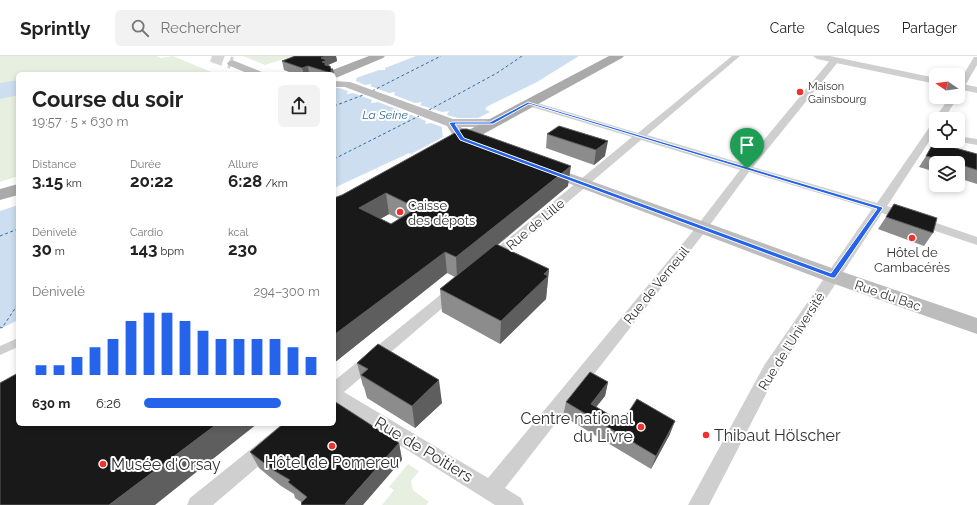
<!DOCTYPE html>
<html lang="fr">
<meta charset="utf-8">
<style>
:root{--surface:#fff;--page:#f2f2f2;--text:#222;--muted:#767676;--line:#e0e0e0;--accent:#2563eb}
body{margin:0;font-family:Raleway,sans-serif;background:var(--page);color:var(--text);height:100vh;display:flex;flex-direction:column;font-size:15px;white-space:nowrap}
*{box-sizing:border-box;margin:0}
p{font-size:13px;color:var(--muted)}
.icon{flex:none;width:22px;height:22px;fill:none;stroke:currentColor;stroke-width:2;stroke-linecap:round;stroke-linejoin:round}
.map{position:relative;flex:1;overflow:hidden}
.sheet{position:absolute;left:16px;top:16px;width:320px;height:354px;display:flex;flex-direction:column;background:var(--surface);border-radius:6px;box-shadow:0 2px 6px #0003}
.sheet>*{flex:none}
.needle{width:26px;rotate:283deg}
.tools{position:absolute;left:929px;top:12px;display:grid;gap:8px}
.tools a{display:grid;place-items:center;width:36px;height:36px;border-radius:6px;background:var(--surface);box-shadow:0 2px 6px #0003;font-size:20px}
.pin{position:absolute;display:grid;place-items:center;width:34px;height:34px;color:#fff;margin:-41px -17px;border-radius:50% 50% 50% 0;rotate:-45deg;box-shadow:0 0 4px #0007}
.pin .icon{rotate:45deg}
.round{display:grid;place-items:center;flex:none;width:42px;height:42px;border-radius:6px;background:var(--page)}
.summary{display:flex;align-items:center;justify-content:space-between;height:68px;padding:0 16px}
h1{font-size:22px;font-weight:700;line-height:30px}
.stats{display:grid;grid-template-columns:repeat(3,1fr);gap:6px;height:68px;padding:4px 16px}
.stats div{display:grid;align-content:center}
.stats b{font-size:17px;font-weight:700}
.stats small{font-size:11px;font-weight:400}
.stats p{font-size:11px}
.chart{height:112px;padding:8px 16px}
.chart p{display:flex;justify-content:space-between}
.chart svg{width:100%;height:72px;margin-top:4px;stroke:var(--accent);stroke-width:6}
ul{padding:0 16px;list-style:none;font-size:13px}
li{display:grid;grid-template-columns:64px 48px 1fr;align-items:center;height:30px}
li i{height:10px;border-radius:5px;background:var(--accent)}
header{display:flex;align-items:center;gap:24px;box-sizing:border-box;height:56px;padding:0 20px;background:var(--surface);border-bottom:1px solid var(--line)}
header strong{font-size:19px}
nav{display:flex;gap:22px;margin-inline-start:auto;font-size:14px}
.search{width:280px;height:36px;background:var(--page);display:flex;align-items:center;gap:10px;box-sizing:border-box;padding:0 14px;border-radius:6px;color:var(--muted);font-size:15px}
.map>svg:first-child{display:block}
.green{fill:#e7efe0}
.water{fill:#ccdef0}
.pier{fill:#fff}
.lines{fill:none;stroke-linecap:round;stroke-linejoin:round}
.ferry{stroke:#396c9c;stroke-width:1;stroke-dasharray:3 2.5;stroke-linecap:butt}
.secondary-tunnel{stroke:#d6d6d6;stroke-width:12;stroke-dasharray:12 6;stroke-linecap:butt}
.pedestrian{fill:#cfcfcf;fill-rule:evenodd}
.minor{fill:#cfcfcf;fill-rule:evenodd}
.tertiary{fill:#cfcfcf;fill-rule:evenodd}
.secondary{fill:#bcbcbc;fill-rule:evenodd}
.primary{fill:#aaa;fill-rule:evenodd}
.wall{fill:#8c8c8c;fill-rule:evenodd}
.shaded-wall{fill:#5e5e5e}
.building{fill:#191919;stroke:#5e5e5e;fill-rule:evenodd}
.route{fill:#2563eb;stroke:#fff;fill-rule:evenodd}
.poi-dot{fill:#f2312c;stroke:#fff;stroke-width:1.5}
.labels{text-anchor:middle;stroke-width:4;stroke-linejoin:round;paint-order:stroke}
.far-poi-label{font-size:11px;fill:#323232;stroke:#fff;text-anchor:start}
.far-water-label{font-size:12px;font-style:italic;fill:#396c9c;stroke:#fff}
.poi-label{font-size:13px;fill:#323232;stroke:#fff;text-anchor:start}
.street-label{font-size:13px;fill:#323232;stroke:#fff}
.near-poi-label{font-size:16px;fill:#323232;stroke:#fff;text-anchor:start}
.near-street-label{font-size:16px;fill:#323232;stroke:#fff}
</style>
<header>
<strong>Sprintly</strong>
<div class="search"><svg class="icon" aria-label="search" viewBox="0 0 24 24"><circle cx="10" cy="10" r="6"/><path d="M15 15l6 6"/></svg>Rechercher</div>
<nav><a>Carte</a><a>Calques</a><a>Partager</a></nav>
</header>
<div class="map">
<svg width="977" height="449" viewBox="0 0 977 449">
<rect width="100%" height="100%" fill="#fff"/>
<path class="green" d="M0,0H157L161,2L173,0L216,18H18V120L0,126Z
M243,0H293L265,9Z
M408,408L419,415L411,425L413,434L429,446L426,449H382L394,434L389,431Z"/>
<path class="water" d="M416,0H579L537,26L488,50L485,53L490,56L478,62H458L442,71L443,81L411,98L409,97L334,132V32L339,31L355,25L356,22L379,14H385V12Z
M18,24V39L0,43V27Z
M18,149V264L0,273V155Z"/>
<path class="pier" d="M357,20L356,25L365,29L372,28L370,30L389,37L395,36L394,39L415,47L422,46L420,49L442,56L449,55L447,59L458,62H478L474,64H459L444,72L445,80L443,81L442,71L431,67L425,68L426,65L404,56L397,57L399,54L378,46L371,47L372,44L353,37L347,38L348,35L339,32H334V30L354,24Z"/>
<g class="lines">
<path class="ferry" d="M372,35L441,0
M334,50L366,38
M429,54L497,17L522,0
M334,103L419,60
M0,180L18,173
M0,271L2,272L18,248"/>
<path class="secondary-tunnel" d="M212,0L232,7"/>
<path class="pedestrian" d="M18,282V291L0,299V290Z"/>
<path class="minor" d="M732,0H740L647,79L744,108L832,2H838V6L753,111L877,147L933,66L936,65V75L887,150L977,181V189L882,157L777,317L709,449H688L765,308L872,153L749,116L701,181L505,432L521,442L524,449H495L334,348V325L450,231L455,229L460,231L462,234L460,237L344,336L488,422L693,175L740,114L641,84L496,207L491,208L486,207L484,204L486,201L632,81L525,49L524,47L528,44L531,45L638,77Z
M974,1H977V9L962,35L958,37V28Z
M950,41H958L944,63H936V65L934,63Z
M958,80L977,83V89L955,85H958Z
M282,368H304L301,374L213,449H187L190,442Z"/>
<path class="tertiary" d="M813,0H830L936,22V28L817,3Z
M958,27L977,31V37L958,33Z"/>
<path class="secondary" d="M232,4L262,16L264,18H249L228,9L227,7Z
M334,25L350,26L453,63H491L496,64L498,67L496,70L491,71H461L467,80L485,87L487,90L485,93L480,94L475,93L457,86L447,70L345,31H334Z
M544,108L840,215L977,262V278L826,225L539,116L536,113L539,110Z"/>
<path class="primary" d="M369,0H385L383,2L338,21L334,22V18H328L330,15Z
M609,0H624L622,2L456,93L450,95L444,93L442,90L444,87Z
M18,128V139L0,144V133Z"/>
</g>
<path class="wall" d="M295,0H336L337,5L328,9L331,13H333L335,23L334,18H294L284,14L282,5Z
M559,70L605,100L594,109L546,92L547,78Z
M977,98V128L958,122V107H936V116L919,111L926,100Z
M568,130L498,189L549,213L546,243L500,288L442,256L440,233L455,221L447,217L334,307V142L342,139ZM389,158L399,163L391,168L380,163Z
M886,161L933,177L924,190L878,173Z
M357,307L442,347L415,372L367,342L364,331L363,330Z
M608,326L605,340L596,351L622,366L670,378L651,413L563,360L566,346Z
M399,387L402,404L301,449V446L295,442L294,438L281,430L259,412L250,396Z"/>
<path class="shaded-wall" d="M325,0H336L337,5L328,9L329,13L323,15L321,2Z
M308,10L309,18H304L302,12Z
M333,13L335,23L334,24V18H331V14Z
M608,85L605,100L594,109L596,94Z
M571,110L568,130L457,222L456,201Z
M386,137L389,158L363,173L359,152Z
M445,196L447,217L334,307V279Z
M549,213L546,243L500,288L501,265Z
M439,324L442,347L415,372L412,350Z
M608,326L605,340L589,360L591,348Z
M675,365L670,378L651,413L656,400Z
M217,368H257L155,449H109Z
M399,387L402,404L363,449H345V448Z"/>
<path class="building" d="M295,0H325L321,2L327,4L322,6L325,7V9L330,10L331,13H333L331,14V17L308,10L302,12L282,5Z
M559,70L608,85L596,94L547,78Z
M462,73H467L571,110L456,201L445,196L334,279V142L342,139ZM386,137L417,152L391,168L359,152Z
M934,86L977,98V114L958,108V107H952L926,100Z
M894,148L937,162L933,177L886,161Z
M496,188L549,213L544,218L548,220L501,265L440,233Z
M378,288L439,324L412,350L361,319L368,313L357,307Z
M590,316L608,326L591,348L622,366L637,343L675,365L656,400L566,346Z
M18,317V368H217L109,449H0V327Z
M334,345L399,387L345,448L347,449H301L302,448L301,447L307,441L288,426L290,424L273,414L250,396L283,368H334Z"/>
<path class="route" d="M528,46L882,151L883,152L835,222H832L460,84L449,67L452,66H490ZM529,48L877,153L831,217L464,82L455,68H493Z"/>
<g class="poi-dot">
<circle cx="800" cy="36" r="4"/>
<circle cx="400" cy="156" r="4"/>
<circle cx="912" cy="182" r="4"/>
<circle cx="641" cy="371" r="4"/>
<circle cx="706" cy="379" r="4"/>
<circle cx="332" cy="390" r="4"/>
<circle cx="103" cy="408" r="4"/>
</g>
<g class="labels">
<g class="far-poi-label">
<text x="808" y="34">Maison<tspan x="808" dy="13">Gainsbourg</tspan></text>
</g>
<g class="far-water-label">
<text x="385" y="63">La Seine</text>
</g>
<g class="poi-label">
<text x="408" y="154">Caisse<tspan x="408" dy="15">des dépots</tspan></text>
<text x="912" y="201" text-anchor="middle">Hôtel de<tspan x="912" dy="15">Cambacérès</tspan></text>
</g>
<g class="street-label">
<text transform="translate(535 168) rotate(-40)" y="5">Rue de Lille</text>
<text transform="translate(656 229) rotate(-51)" y="5">Rue de Verneuil</text>
<text transform="translate(888 239) rotate(19)" y="5">Rue du Bac</text>
<text transform="translate(791 285) rotate(-58)" y="5">Rue de l'Université</text>
</g>
<g class="near-poi-label">
<text x="633" y="368" text-anchor="end">Centre national<tspan x="633" dy="18">du Livre</tspan></text>
<text x="714" y="385">Thibaut Hölscher</text>
<text x="332" y="412" text-anchor="middle">Hôtel de Pomereu</text>
<text x="111" y="414">Musée d'Orsay</text>
</g>
<g class="near-street-label">
<text transform="translate(424 393) rotate(31)" y="6">Rue de Poitiers</text>
</g>
</g>
</svg>
<div class="tools">
<a><svg class="needle" viewBox="-14 -14 28 28"><path d="M0-13l5 13h-10z" fill="#e53935"/><path d="M0 13l5-13h-10z" fill="#767676"/></svg></a>
<a><svg class="icon" aria-label="locate" viewBox="0 0 24 24"><circle cx="12" cy="12" r="6"/><path d="M12 2v4M12 18v4M2 12h4M18 12h4"/></svg></a>
<a><svg class="icon" aria-label="layers" viewBox="0 0 24 24"><path d="M12 4l9 5-9 5-9-5zM3 14l9 5 9-5"/></svg></a>
</div>
<div class="pin" style="left:747px;top:113px;background:#1e9e55"><svg class="icon" aria-label="arrive" viewBox="0 0 24 24"><path d="M6 21V4h12l-3 4 3 4H6"/></svg></div>
<section class="sheet">
<div class="summary"><div><h1>Course du soir</h1><p>19:57 · 5 × 630 m</p></div><a class="round"><svg class="icon" aria-label="share" viewBox="0 0 24 24"><path d="M12 15V3M7 8l5-5 5 5M5 13v7h14v-7"/></svg></a></div>
<div class="stats">
<div><p>Distance</p><b>3.15<small> km</small></b></div>
<div><p>Durée</p><b>20:22</b></div>
<div><p>Allure</p><b>6:28<small> /km</small></b></div>
</div>
<div class="stats">
<div><p>Dénivelé</p><b>30<small> m</small></b></div>
<div><p>Cardio</p><b>143<small> bpm</small></b></div>
<div><p>kcal</p><b>230</b></div>
</div>
<div class="chart"><p><span>Dénivelé</span>294–300 m</p>
<svg viewBox="0 0 160 44" preserveAspectRatio="none"><path d="M5 44V38M15 44V38M25 44V33M35 44V27M45 44V22M55 44V11M65 44V6M75 44V6M85 44V11M95 44V17M105 44V22M115 44V22M125 44V22M135 44V22M145 44V27M155 44V33"/></svg>
</div>
<ul>
<li><b>630 m</b>6:26<i style="width:78%"></i></li>
</ul>
</section>
</div>
